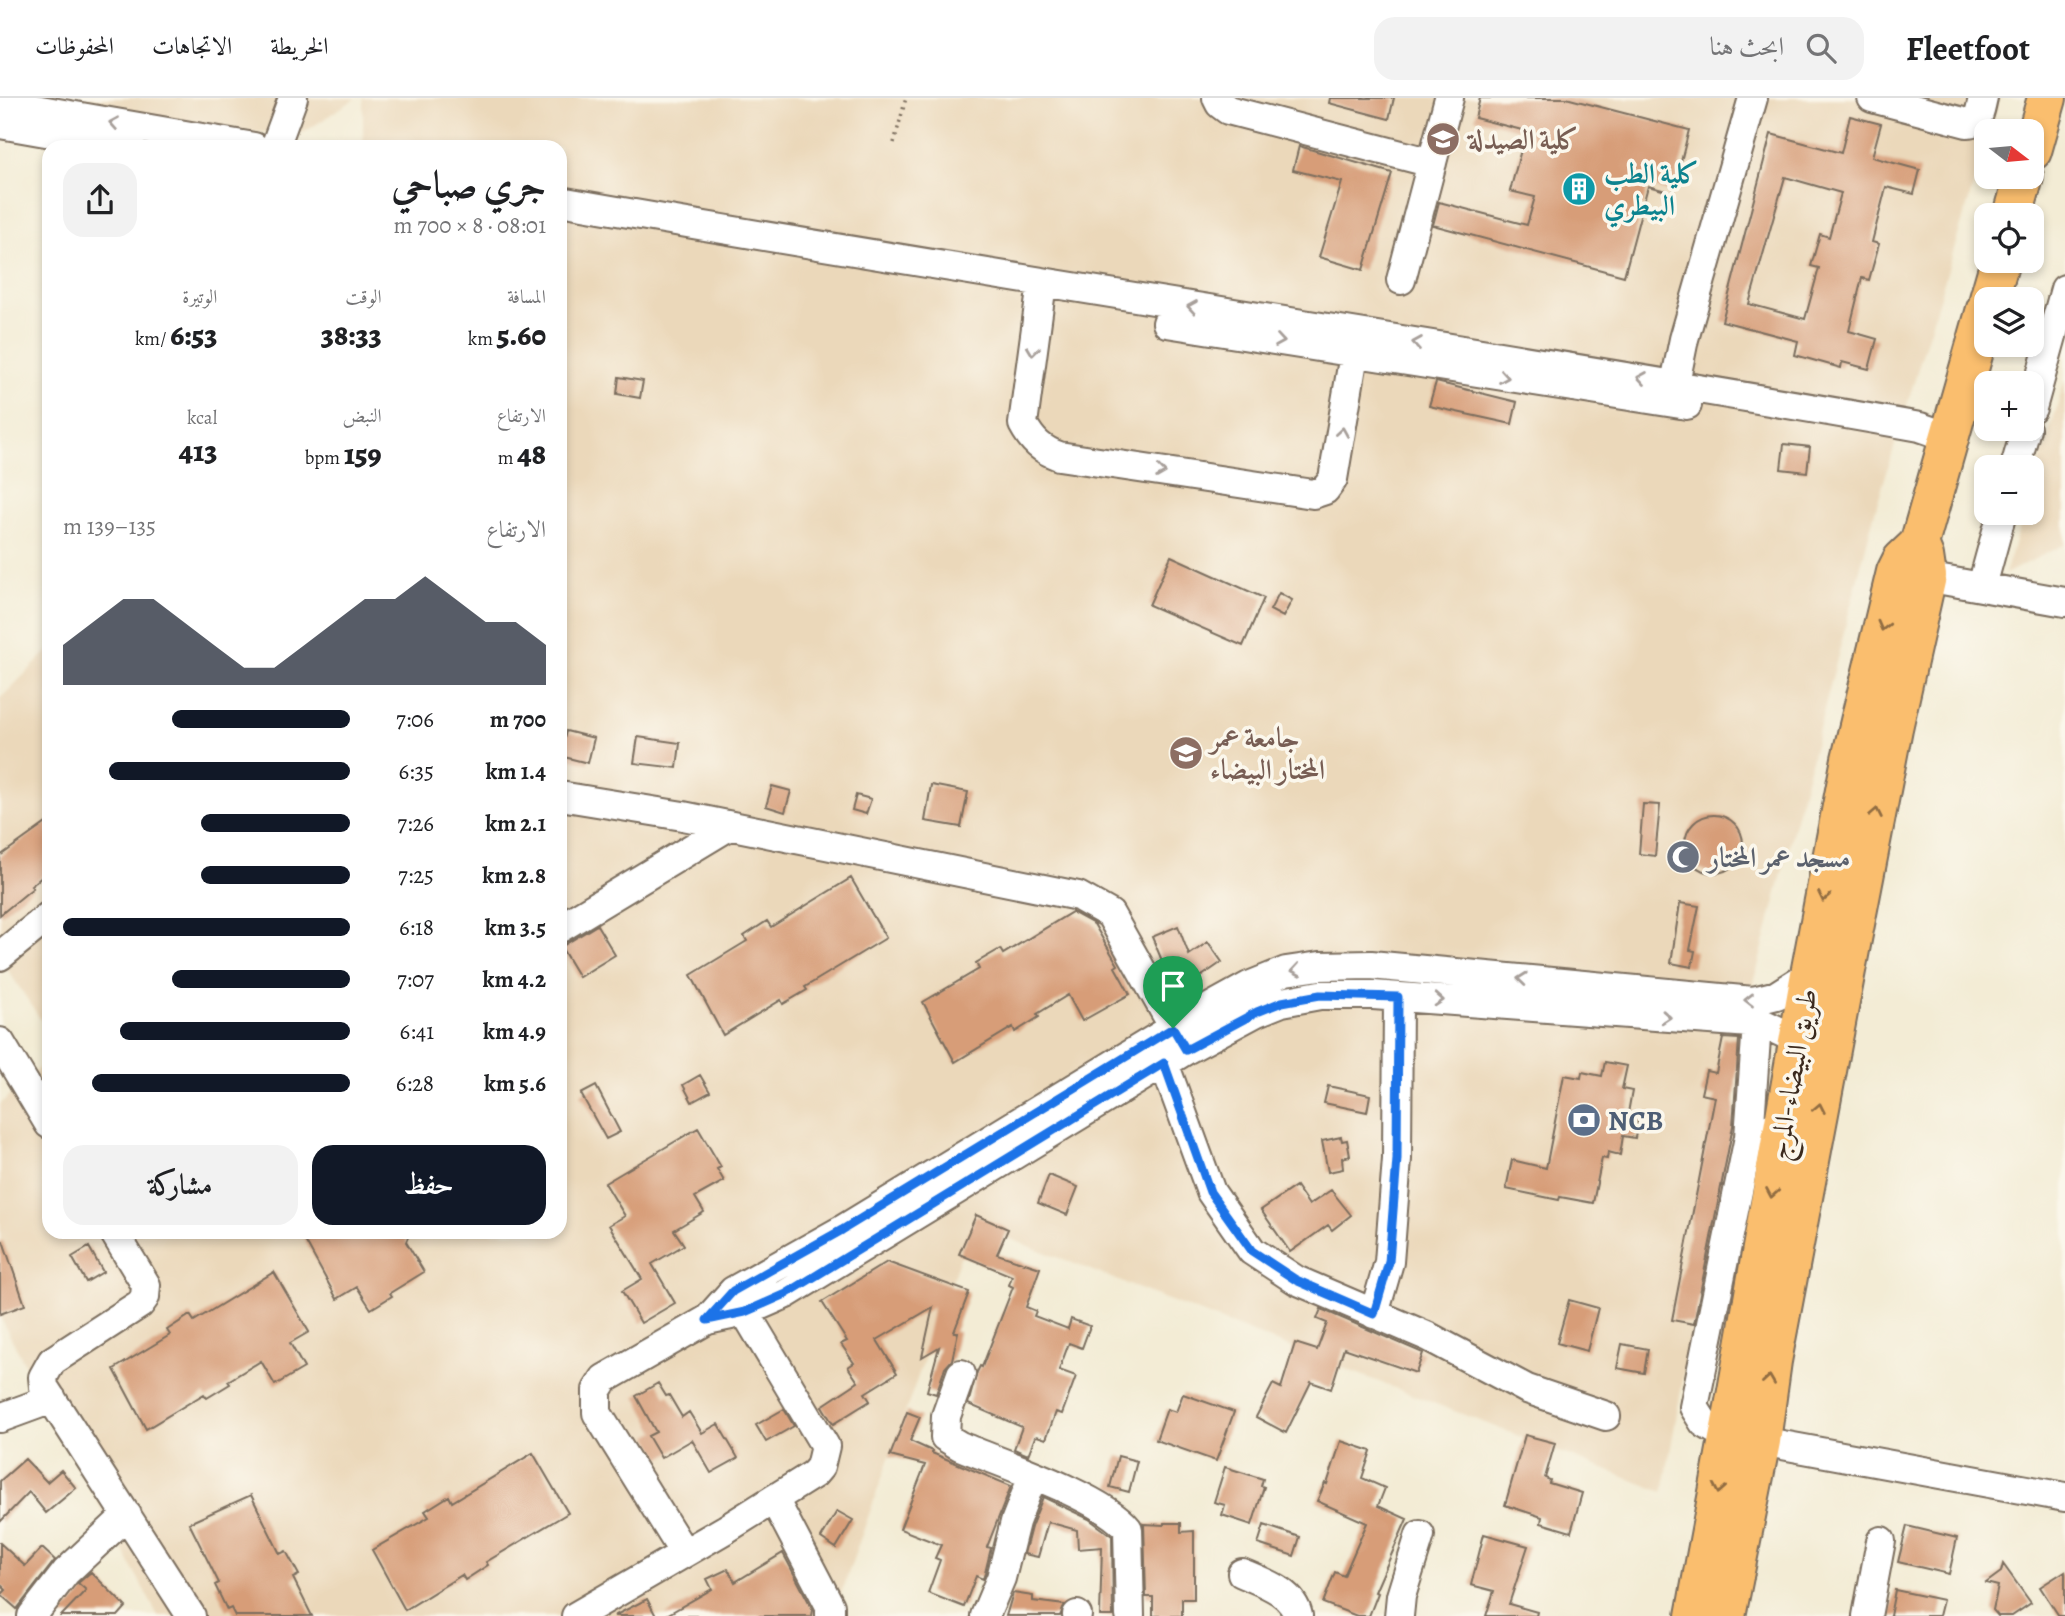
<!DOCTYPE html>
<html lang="ar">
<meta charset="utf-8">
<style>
:root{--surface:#fff;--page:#f2f2f2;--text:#202124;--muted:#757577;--line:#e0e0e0;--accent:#111827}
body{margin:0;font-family:Alegreya,Amiri,serif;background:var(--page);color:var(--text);direction:rtl;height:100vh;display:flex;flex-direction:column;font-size:26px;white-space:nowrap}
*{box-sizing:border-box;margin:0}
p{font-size:23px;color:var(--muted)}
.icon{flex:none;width:38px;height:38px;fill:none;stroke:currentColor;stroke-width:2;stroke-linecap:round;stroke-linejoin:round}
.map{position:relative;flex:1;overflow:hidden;direction:ltr}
.panel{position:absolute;left:42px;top:42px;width:525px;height:1099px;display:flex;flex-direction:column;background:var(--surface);border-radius:21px;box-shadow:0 4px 10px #0003;direction:rtl}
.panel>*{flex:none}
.needle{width:46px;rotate:106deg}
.buttons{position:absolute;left:1974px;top:21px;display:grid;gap:14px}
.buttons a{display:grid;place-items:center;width:70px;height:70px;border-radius:14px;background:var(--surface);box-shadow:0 4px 10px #0003;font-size:35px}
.pin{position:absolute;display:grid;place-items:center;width:60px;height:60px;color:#fff;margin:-72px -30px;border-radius:50% 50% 50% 0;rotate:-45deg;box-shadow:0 0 7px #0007}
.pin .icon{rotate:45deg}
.round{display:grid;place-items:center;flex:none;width:74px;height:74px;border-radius:21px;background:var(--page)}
.head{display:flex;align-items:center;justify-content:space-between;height:119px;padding:0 21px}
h1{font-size:38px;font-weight:800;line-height:52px}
.stats{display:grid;grid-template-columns:repeat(3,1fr);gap:10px;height:119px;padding:7px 21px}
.stats div{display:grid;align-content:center}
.stats b{font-size:30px;font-weight:800}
.stats small{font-size:19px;font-weight:400}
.stats p{font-size:19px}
.chart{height:196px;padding:14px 21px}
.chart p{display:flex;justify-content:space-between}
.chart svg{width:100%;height:126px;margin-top:7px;fill:var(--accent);opacity:.7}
.action{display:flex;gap:14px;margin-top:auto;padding:14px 21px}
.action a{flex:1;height:80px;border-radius:21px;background:var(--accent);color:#fff;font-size:28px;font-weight:800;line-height:80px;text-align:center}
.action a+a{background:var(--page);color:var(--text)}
ul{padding:0 21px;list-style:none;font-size:23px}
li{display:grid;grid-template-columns:112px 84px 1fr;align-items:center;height:52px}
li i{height:18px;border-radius:9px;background:var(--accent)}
header{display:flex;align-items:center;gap:42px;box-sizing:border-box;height:98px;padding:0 35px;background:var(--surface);border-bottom:2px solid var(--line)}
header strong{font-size:33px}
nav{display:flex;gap:38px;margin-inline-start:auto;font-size:24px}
.search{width:490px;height:63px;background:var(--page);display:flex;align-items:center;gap:18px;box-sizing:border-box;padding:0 24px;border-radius:21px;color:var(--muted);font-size:26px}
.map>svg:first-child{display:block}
.built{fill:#ebd8ba}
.building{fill:#d79d78;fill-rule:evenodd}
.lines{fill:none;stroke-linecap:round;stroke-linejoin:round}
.minor-casing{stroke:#7b6e5e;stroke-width:32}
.highway-casing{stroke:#7b6e5e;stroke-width:42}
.path{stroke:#7b6e5e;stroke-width:3.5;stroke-dasharray:2 5;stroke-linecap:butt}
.minor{stroke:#fff;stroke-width:28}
.highway{stroke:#fabe6e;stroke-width:38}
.oneway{stroke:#a79f9a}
.oneway2{stroke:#916d42}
.route-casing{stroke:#fff;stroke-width:14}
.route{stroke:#1a73e8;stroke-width:9}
.labels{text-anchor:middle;stroke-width:7;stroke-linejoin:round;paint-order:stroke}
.education-label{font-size:28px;font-weight:bold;fill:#785e54;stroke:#fbf7ec;text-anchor:start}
.culture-label{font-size:28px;font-weight:bold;fill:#0d838f;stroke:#fbf7ec;text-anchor:start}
.worship-label{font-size:28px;font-weight:bold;fill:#5b616d;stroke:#fbf7ec;text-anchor:start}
.street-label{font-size:28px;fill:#3b2a1e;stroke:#fbf7ec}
.service-label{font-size:28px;font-weight:bold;fill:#4e5e75;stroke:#fbf7ec;text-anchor:start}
</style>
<header>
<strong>Fleetfoot</strong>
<div class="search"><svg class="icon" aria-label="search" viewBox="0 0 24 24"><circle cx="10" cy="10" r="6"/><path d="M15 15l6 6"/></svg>ابحث هنا</div>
<nav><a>الخريطة</a><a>الاتجاهات</a><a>المحفوظات</a></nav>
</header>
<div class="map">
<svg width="2065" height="1518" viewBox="0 0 2065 1518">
<rect width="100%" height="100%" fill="#fbf7ec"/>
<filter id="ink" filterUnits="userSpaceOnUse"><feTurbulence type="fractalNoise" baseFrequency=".0143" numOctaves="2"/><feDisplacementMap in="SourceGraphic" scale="14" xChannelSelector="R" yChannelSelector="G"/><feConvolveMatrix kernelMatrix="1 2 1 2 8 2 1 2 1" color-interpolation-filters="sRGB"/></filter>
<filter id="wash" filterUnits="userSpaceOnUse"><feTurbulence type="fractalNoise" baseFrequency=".00686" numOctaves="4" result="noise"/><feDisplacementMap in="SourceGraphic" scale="28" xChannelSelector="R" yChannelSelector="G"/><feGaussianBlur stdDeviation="1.57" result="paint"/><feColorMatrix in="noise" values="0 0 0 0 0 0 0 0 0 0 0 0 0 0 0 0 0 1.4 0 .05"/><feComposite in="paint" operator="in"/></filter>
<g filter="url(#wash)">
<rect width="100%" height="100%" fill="#f3ecd5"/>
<path class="built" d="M34,0H356L303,35L248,34Z
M363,0H2000L1990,33H1986V45L1875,413L1751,896L1663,1394L972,1126L833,1518H158L0,1219V1006L49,961V1134H560V49H363Z
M2065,283V446L2005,476L2024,415H2032V389Z
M49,552V934L0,860V601Z"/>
<g id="blocks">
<path class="building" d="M1330,0H1394L1389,21L1329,5Z
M1480,0H1566L1689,32L1673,95L1648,88L1624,178L1433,127L1439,104L1527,127L1535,99L1510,93L1526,33L1475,20Z
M1850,18L1881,26L1872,59L1920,72L1914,96L1886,89L1872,144L1879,146L1869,182L1862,180L1849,233L1877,241L1869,271L1842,264L1841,270L1795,257L1798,243L1722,223L1771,36L1841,55ZM1785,79L1841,95L1829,139L1820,136L1811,168L1819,170L1805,221L1749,206Z
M1299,48L1392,75L1363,172L1319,159L1342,84L1293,72Z
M619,279L643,283L640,300L617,296Z
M1436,284L1517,304L1512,326L1429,308Z
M1784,346L1810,349L1807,374L1781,371Z
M1171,458L1264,500L1243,548L1149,507Z
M1279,495L1292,502L1283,519L1270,512Z
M566,633L594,640L588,665L560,658Z
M638,639L680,645L677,670L634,665Z
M931,687L968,694L961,729L925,723Z
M772,688L791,693L785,714L766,708Z
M856,697L871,701L866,716L852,712Z
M1643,706L1660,707L1655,758L1639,756Z
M1685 746a29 29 0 1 1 58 0a29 29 0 1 1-58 0Z
M49,723V773L31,788L33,790L0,817V758Z
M851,780L886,840L805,889L807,892L783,906L781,902L723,937L691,877L747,843L744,838L767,823L771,829Z
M1680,805L1699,808L1690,852L1695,853L1692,869L1671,865Z
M1072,814L1094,826L1118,867L1115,869L1130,896L1082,923L1068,897L1037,916L1039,919L1015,934L1013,929L955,964L923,904L979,871L976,865L1000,851L1003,856Z
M597,827L615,857L579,879L561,849Z
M1178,828L1189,857L1208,844L1222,864L1183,891L1163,865L1152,839Z
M1723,940L1739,941L1733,1028L1694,1226L1672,1222L1715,999L1701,996L1706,973L1716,975Z
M1605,964L1627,968L1622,991L1632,993L1628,1015L1639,1017L1635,1040L1623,1038L1620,1057L1608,1054L1607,1061L1602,1060L1593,1105L1560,1099L1559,1102L1506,1091L1512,1062L1546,1070L1564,977L1581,980L1582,974L1602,978Z
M700,977L710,994L692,1004L683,987Z
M596,988L620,1034L606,1041L581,996Z
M1328,988L1370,997L1367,1014L1324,1005Z
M698,1030L721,1069L717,1071L724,1083L695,1099L704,1114L674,1132L684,1147L652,1166L675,1205L641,1225L622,1193L642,1181L609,1127L625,1118L605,1085Z
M1341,1039L1342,1043L1347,1042L1350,1058L1342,1060L1343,1071L1328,1074L1322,1043Z
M1049,1077L1078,1089L1067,1117L1038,1105Z
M1296,1088L1309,1107L1331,1092L1351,1117L1332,1132L1328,1127L1290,1154L1261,1112Z
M976,1117L1008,1131L997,1156L1040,1170L1026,1209L1036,1213L1034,1218L1068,1231L1071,1221L1090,1228L1082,1250L1069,1245L1059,1272L1076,1278L1062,1316L1056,1314L1046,1341L1037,1338L1035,1339L1028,1357L1014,1351L1022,1329L968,1306L977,1274L980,1268L982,1269L1013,1189L1009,1187L1012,1178L959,1156Z
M312,1134H410L406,1144L424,1174L390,1195L392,1198L371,1211L357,1189L337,1201L303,1139Z
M3,1143L25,1207L0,1216V1144Z
M89,1149L103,1174L86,1184L72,1159Z
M887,1164L969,1194L954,1234H958L952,1262L945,1270L936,1296L927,1293L939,1249L922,1259L933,1209L877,1242L897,1275L865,1295L870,1303L833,1326L822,1308L858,1284L848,1269L854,1265L841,1246L847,1243L822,1204Z
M274,1174L309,1234L290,1245L304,1270L275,1287L261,1263L228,1283L230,1286L207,1300L204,1296L146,1331L114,1271L170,1237L167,1232L190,1217L194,1223Z
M1569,1202L1598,1210L1587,1253L1557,1245Z
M1321,1211L1423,1255L1416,1275L1344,1250L1331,1291L1311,1284L1286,1335L1256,1319L1273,1286L1281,1290L1295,1245L1317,1252L1327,1225L1317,1221Z
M1622,1246L1648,1251L1644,1275L1617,1270Z
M658,1285L666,1298L669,1297L682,1319L689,1314L702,1335L718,1326L738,1360L711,1375L692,1342L661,1360L648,1338L656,1334L636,1298Z
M1183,1296L1234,1314L1216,1363L1156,1342L1167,1311L1176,1314Z
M784,1311L794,1328L766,1344L756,1327Z
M907,1314L920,1319L910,1343L932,1353V1355L1011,1388L987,1449L991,1450L985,1475L983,1481L976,1478L964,1509L928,1495L940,1462L935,1460L941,1447L900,1431L925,1367L890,1358Z
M1525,1337L1555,1345L1545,1380L1550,1382L1549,1385L1582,1395L1571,1434L1541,1425L1542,1419L1505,1407Z
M1341,1343L1371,1353L1362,1380L1385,1390L1378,1408L1407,1421L1375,1494L1378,1495L1369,1518H1357L1323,1505L1335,1474L1344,1478L1367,1425L1317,1403L1325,1385L1327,1386Z
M533,1355L568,1415L486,1464L488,1467L465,1482L462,1477L405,1512L372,1452L429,1419L425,1413L449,1398L452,1404Z
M1118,1358L1137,1363L1129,1394L1110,1389Z
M25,1361L47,1384L61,1372L76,1390L46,1415L29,1394L0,1424V1383Z
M1225,1369L1263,1381L1261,1388L1264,1389L1252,1427L1222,1417L1225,1407L1214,1404Z
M251,1397L280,1456L286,1453L299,1477L293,1480L312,1518H235L231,1510L227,1512L215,1487L219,1485L189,1425Z
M1043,1399L1089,1421L1112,1438L1113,1518H1100L1102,1449L1078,1451L1077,1432L1048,1424L1038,1459L1024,1456L1031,1429Z
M837,1413L853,1422L836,1450L821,1440Z
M1164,1425H1181V1434L1194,1433V1501H1182V1518H1153V1499H1146L1144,1426L1164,1427Z
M1264,1427L1300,1439L1294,1458L1258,1446Z
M1907,1428L1957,1440L1949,1476L1898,1464Z
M1484,1436L1528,1448L1509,1506L1537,1514L1536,1518H1486L1494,1493L1471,1487Z
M0,1445L25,1468L42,1450L55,1462L17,1511L1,1497L6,1492L0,1486Z
M783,1455L813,1512L812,1518H665L712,1491L707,1481L728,1471L735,1484Z
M2003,1466L2031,1505L2012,1518H1998L1993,1512L1998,1488L1986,1485L2001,1474Z
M2065,1473V1518H2059L2040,1489Z
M91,1474L126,1509L118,1518H61L86,1492L78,1485Z
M1895,1492L1943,1502L1939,1518H1890Z
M1013,1495L1033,1498V1503L1065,1507L1060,1518H1006Z
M647,1501L656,1518H614Z"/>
</g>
</g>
<g filter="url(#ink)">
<use href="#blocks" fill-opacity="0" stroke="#7b6e5e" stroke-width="2"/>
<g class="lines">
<g class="minor-casing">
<path id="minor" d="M1217,0L1220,6L1228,12L1432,65
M1872,0L1967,25C1980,25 1980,11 1983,0
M0,5L254,49
M0,26L131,49
M275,49L293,0
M560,103C1013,183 1467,249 1920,329L1949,339
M1401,182L1449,0
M1042,185L1023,326C1032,343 1042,352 1059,358L1313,396L1325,392L1333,381L1354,256
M1167,225L1687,307
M1675,285L1684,241L1753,0
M2032,310L2065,191
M2015,369L2026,331
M1909,476L2065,504
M1982,488L2002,415
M560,698L683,718L1078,798L1110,816L1183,946
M560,830L729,728
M0,858L49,818
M0,944L49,1026
M1164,965L1211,1094L1252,1153L1296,1182L1429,1239L1527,1291L1606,1318
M1749,1039L1757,926
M114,1134L146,1187L145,1199L140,1206L52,1263L43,1279L44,1289L191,1518
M1374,1216L1389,1164L1397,1061L1398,899
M707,1222L733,1193L842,1132L1173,930L1249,888L1286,873L1320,868L1371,867L1753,903L1777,897L1810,876
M961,1276L946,1318L945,1339L960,1348C1001,1365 1103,1399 1128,1431L1130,1518
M0,1320L52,1301
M1729,1340L1704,1325L1694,1309L1749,1039L1784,1024
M1761,1343L2065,1399
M774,1401L830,1508V1518
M684,1455L597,1315V1292L604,1281L707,1222L745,1214L786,1196L1186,952L1257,914L1282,904L1320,897H1373L1764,926L1798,942
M1242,1475C1262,1484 1293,1493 1298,1518
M1077,1517V1518
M32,1518L66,1474L127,1417
M576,1518L726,1431L814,1376L820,1369L825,1348L736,1199
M985,1518L1001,1480L1015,1424L1033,1378
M1399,1518L1401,1498L1420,1437
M1867,1518L1881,1443"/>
</g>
<g class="highway-casing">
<path id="highway" d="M2032,53L2047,0
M2013,117L2024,79
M1989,201L2000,163
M1695,1518L1737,1293L1810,876L1851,661L1896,474L1902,462L1919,446L1986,211
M1726,1518L1761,1343L1772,1263L1847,867L1893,630L1927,478L1924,458L1919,446"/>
</g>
<path class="path" d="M894,45L906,0"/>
<use href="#minor" class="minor"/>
<use href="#highway" class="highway"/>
</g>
<defs><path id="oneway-chevron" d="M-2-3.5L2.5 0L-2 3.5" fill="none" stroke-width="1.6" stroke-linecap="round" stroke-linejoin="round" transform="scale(1.75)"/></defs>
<g class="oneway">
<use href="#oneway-chevron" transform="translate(114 25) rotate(-170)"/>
<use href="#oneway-chevron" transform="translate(1192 209) rotate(-171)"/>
<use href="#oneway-chevron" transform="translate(1280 243) rotate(9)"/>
<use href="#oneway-chevron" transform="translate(1417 245) rotate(-171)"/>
<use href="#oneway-chevron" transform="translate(1033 253) rotate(97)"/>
<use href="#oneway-chevron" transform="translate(1504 279) rotate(9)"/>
<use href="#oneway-chevron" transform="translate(1642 280) rotate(-171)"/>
<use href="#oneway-chevron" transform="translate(1342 334) rotate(-81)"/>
<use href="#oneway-chevron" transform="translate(1161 374) rotate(8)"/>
<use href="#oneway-chevron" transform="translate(1296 872) rotate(171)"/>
<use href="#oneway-chevron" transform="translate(1522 881) rotate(-174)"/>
<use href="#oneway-chevron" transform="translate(1439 902) rotate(4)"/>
<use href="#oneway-chevron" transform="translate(1749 902) rotate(-180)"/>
<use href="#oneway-chevron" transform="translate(1666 919) rotate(4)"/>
</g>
<g class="oneway2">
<use href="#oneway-chevron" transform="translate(1883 528) rotate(104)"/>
<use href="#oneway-chevron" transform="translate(1876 715) rotate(-79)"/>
<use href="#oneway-chevron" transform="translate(1824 799) rotate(101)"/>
<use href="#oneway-chevron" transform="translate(1819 1010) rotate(-79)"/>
<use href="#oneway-chevron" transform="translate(1772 1095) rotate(100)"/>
<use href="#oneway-chevron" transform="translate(1769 1282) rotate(-82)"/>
<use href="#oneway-chevron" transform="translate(1719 1391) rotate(100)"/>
</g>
</g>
<g class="lines" filter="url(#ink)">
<g class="route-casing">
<path id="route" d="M1320,897L1398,899L1397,1061L1389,1164L1374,1216L1296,1182L1252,1153L1210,1094L1164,965L786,1196L745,1214L707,1222L733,1193L842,1132L1173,930L1186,952L1257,914L1282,904Z"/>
</g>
<use href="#route" class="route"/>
</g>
<defs>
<g id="university-disc" transform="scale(1.75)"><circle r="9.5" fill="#8d6e63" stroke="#fbf7ec"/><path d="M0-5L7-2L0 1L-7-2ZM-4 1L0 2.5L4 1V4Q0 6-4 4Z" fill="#fff"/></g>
<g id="building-disc" transform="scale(1.75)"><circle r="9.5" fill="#0f9aa8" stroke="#fbf7ec"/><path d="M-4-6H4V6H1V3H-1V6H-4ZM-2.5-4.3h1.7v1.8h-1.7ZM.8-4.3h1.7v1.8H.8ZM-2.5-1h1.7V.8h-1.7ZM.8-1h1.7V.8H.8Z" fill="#fff"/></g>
<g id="mosque-disc" transform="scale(1.75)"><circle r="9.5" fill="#6b7280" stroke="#fbf7ec"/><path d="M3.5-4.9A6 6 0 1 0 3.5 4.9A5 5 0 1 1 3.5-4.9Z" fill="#fff"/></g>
<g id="bank-disc" transform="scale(1.75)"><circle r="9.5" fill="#5c6f8a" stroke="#fbf7ec"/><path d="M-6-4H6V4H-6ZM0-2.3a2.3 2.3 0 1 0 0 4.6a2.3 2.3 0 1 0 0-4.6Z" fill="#fff"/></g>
</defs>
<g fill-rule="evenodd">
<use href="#university-disc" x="1443" y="41"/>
<use href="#building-disc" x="1579" y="91"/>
<use href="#university-disc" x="1186" y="655"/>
<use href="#mosque-disc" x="1683" y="759"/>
<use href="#bank-disc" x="1584" y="1022"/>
</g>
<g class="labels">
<g class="education-label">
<text x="1468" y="51">كلية الصيدلة</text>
<text x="1210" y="649">جامعة عمر<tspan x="1210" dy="32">المختار البيضاء</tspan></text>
</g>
<g class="culture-label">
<text x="1604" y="85">كلية الطب<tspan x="1604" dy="32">البيطري</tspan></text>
</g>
<g class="worship-label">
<text x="1708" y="769">مسجد عمر المختار</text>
</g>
<g class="street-label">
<text transform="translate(1792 976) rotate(-80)" y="10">طريق البيضاء-المرج</text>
</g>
<g class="service-label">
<text x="1608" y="1032">NCB</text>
</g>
</g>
</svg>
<div class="buttons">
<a><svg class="needle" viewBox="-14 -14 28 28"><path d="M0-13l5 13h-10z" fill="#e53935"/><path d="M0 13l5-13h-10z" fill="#757577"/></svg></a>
<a><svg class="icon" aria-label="locate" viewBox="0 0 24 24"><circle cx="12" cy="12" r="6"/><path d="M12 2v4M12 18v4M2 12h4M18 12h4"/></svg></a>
<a><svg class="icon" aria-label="layers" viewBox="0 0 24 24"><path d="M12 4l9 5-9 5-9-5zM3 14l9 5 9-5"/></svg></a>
<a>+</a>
<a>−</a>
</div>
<div class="pin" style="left:1173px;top:930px;background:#1e9e55"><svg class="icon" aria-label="arrive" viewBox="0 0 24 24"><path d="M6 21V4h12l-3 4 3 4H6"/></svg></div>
<section class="panel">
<div class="head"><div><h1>جري صباحي</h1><p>08:01 · 8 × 700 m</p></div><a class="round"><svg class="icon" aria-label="share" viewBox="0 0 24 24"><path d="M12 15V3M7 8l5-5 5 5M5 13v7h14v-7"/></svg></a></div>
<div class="stats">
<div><p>المسافة</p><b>5.60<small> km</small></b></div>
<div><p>الوقت</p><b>38:33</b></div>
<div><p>الوتيرة</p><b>6:53<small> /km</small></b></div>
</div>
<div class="stats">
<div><p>الارتفاع</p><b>48<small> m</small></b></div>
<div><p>النبض</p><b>159<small> bpm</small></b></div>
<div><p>kcal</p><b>413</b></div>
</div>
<div class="chart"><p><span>الارتفاع</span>135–139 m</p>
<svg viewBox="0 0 160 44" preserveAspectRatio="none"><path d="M0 44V30L10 22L20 14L30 14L40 22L50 30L60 38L70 38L80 30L90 22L100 14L110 14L120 6L130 14L140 22L150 22L160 30V44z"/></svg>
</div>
<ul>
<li><b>700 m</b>7:06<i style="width:62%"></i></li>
<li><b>1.4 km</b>6:35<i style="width:84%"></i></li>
<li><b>2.1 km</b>7:26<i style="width:52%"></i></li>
<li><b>2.8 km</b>7:25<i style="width:52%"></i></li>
<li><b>3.5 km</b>6:18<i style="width:100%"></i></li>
<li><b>4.2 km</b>7:07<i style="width:62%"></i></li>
<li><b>4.9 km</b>6:41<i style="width:80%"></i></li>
<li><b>5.6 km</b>6:28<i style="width:90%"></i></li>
</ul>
<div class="action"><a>حفظ</a><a>مشاركة</a></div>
</section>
</div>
